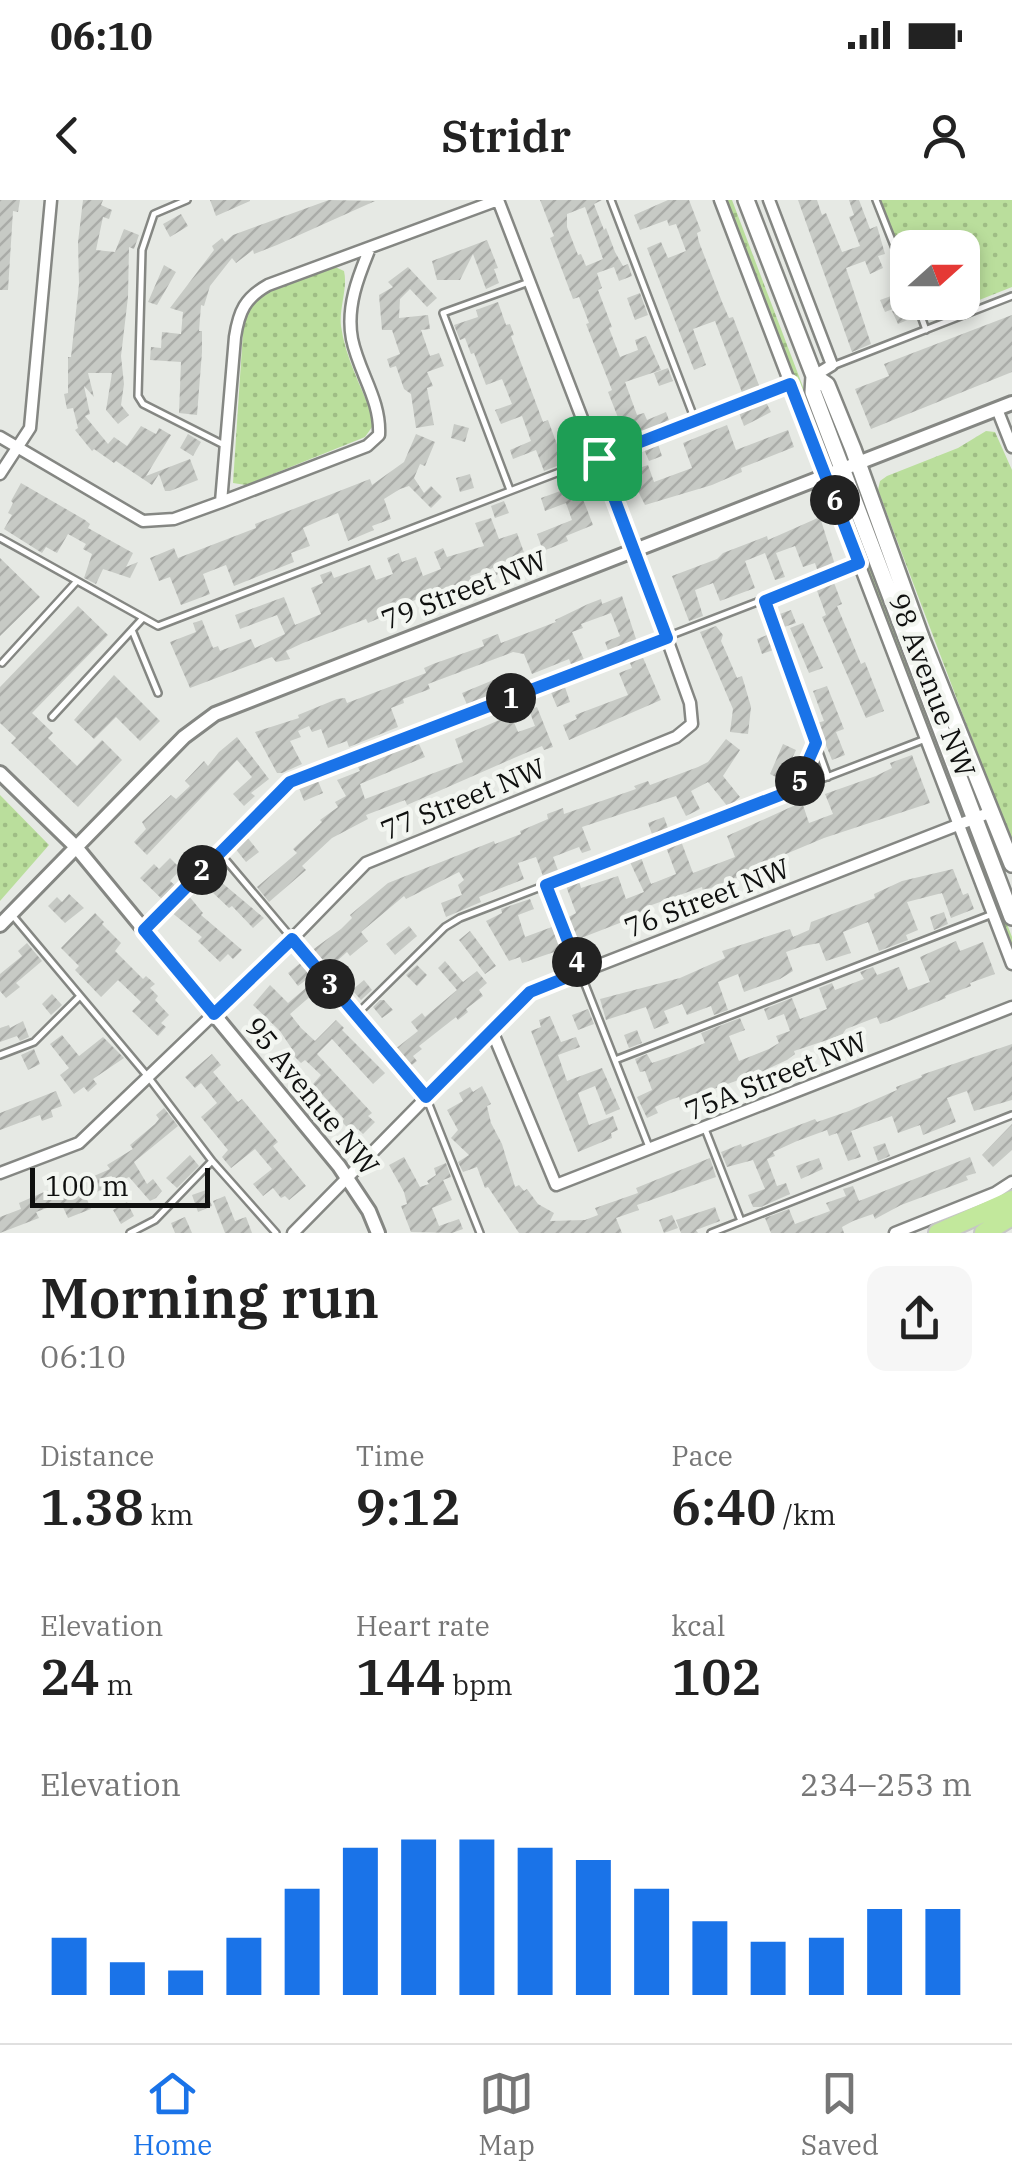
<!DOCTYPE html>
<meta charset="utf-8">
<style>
:root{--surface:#fff;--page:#f6f6f6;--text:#222;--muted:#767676;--line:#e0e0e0;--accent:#1a73e8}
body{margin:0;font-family:"IBM Plex Serif",serif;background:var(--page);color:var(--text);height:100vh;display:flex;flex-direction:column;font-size:38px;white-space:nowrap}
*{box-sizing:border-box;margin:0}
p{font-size:32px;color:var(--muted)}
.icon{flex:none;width:55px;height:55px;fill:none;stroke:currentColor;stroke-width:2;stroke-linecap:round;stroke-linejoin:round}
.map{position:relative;height:1033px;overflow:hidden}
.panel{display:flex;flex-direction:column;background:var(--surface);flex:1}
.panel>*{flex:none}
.needle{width:65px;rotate:69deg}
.fabs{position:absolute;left:890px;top:30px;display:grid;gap:20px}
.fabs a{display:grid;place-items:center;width:90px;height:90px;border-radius:20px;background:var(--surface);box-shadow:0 5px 15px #0003;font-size:50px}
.scale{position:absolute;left:30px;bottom:25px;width:180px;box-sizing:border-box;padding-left:10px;border:5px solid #0f100f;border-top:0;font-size:28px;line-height:35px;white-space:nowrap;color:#0f100f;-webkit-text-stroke:8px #f3f6f1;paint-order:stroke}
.pin{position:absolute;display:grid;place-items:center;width:85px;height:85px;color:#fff;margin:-42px;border-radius:20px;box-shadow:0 5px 15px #0006}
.km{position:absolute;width:50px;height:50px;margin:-25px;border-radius:50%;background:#222;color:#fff;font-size:28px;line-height:50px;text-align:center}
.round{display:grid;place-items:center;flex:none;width:105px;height:105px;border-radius:20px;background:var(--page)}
.overview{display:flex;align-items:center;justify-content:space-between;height:170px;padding:0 40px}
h1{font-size:55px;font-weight:600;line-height:75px}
.figures{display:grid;grid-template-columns:repeat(3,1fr);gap:15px;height:170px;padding:10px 40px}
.figures div{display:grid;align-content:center}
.figures b{font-size:50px;font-weight:600}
.figures small{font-size:28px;font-weight:400}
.figures p{font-size:28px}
.chart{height:280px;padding:20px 40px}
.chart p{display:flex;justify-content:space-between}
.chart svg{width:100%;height:180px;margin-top:10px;stroke:var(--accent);stroke-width:6}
.status{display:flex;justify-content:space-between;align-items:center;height:70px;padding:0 50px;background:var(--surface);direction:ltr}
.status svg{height:28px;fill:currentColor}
header{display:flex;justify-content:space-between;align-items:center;height:130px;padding:0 40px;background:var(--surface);font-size:45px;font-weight:600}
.tabs{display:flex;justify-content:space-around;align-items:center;height:140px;border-top:2px solid var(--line);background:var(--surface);font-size:28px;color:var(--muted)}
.tabs a{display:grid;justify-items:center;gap:5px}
.tabs .on{color:var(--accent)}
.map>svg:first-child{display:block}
.green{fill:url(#green-dots)}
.building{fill:url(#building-hatch);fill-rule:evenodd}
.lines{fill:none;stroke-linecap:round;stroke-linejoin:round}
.service-casing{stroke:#858783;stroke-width:10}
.minor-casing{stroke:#858783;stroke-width:15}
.tertiary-casing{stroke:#858783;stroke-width:18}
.secondary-casing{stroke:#858783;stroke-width:20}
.primary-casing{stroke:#c5c6c5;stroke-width:22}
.service{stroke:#fff;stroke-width:5}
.minor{stroke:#fff;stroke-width:10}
.tertiary{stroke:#fff;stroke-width:12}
.secondary{stroke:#fff;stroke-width:15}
.primary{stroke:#c2e89c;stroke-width:18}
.route-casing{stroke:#fff;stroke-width:20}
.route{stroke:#1a73e8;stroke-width:12}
.labels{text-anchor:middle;stroke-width:9;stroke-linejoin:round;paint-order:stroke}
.street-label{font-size:28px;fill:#0f100f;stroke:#f3f6f1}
</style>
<div class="status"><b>06:10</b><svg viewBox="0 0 49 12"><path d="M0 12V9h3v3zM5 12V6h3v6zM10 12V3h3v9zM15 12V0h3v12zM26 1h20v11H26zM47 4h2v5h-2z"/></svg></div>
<header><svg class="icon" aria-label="back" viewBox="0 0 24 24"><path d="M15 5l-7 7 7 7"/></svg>Stridr<svg class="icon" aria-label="person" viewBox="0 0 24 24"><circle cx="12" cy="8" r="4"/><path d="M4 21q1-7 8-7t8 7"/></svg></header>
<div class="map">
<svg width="1012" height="1033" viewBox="0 0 1012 1033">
<defs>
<pattern id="green-dots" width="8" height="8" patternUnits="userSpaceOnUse" patternTransform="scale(2.5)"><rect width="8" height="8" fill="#bade9c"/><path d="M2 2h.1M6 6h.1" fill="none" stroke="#9fbd85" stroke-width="1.8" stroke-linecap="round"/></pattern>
<pattern id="building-hatch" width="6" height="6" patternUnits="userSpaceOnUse" patternTransform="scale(2.5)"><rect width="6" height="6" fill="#c7cac5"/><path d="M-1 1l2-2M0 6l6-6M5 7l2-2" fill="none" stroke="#aaaca8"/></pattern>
</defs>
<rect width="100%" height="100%" fill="#e6e9e4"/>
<path class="green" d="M726,0H732L827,250L822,252Z
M880,0H1012V87L939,116H928L920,103L962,102V48H908L907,71Z
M333,66L344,71C348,88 339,107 341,126C345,157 362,188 373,217L372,227L365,237L246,285L233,283L244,117L261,95Z
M986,231L995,232L1012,270V645L878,290L880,281L887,276L958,248Z
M845,299L962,605L961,608L841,301Z
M0,595L49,645L0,701Z
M975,640L1012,737V748L971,641Z"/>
<path class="building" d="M0,0H20L18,12L13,11L8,90H0Z
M83,0H103L101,5L112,10L109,19L103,17L96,50L115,52L124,29L139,35L134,49L129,47L128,97L121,156L124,184L121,205L129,215L118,224L106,210L112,173H88L94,197L84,186L90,214L85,216L108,244L114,237L127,246L141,226L156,234L159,228L171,235L146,276L190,259L198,280L170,291H165L159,274L152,285L116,261L114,263L94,249L92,251L75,230L78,228L73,208L67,209L64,194L68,193V157H71L79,84L78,42Z
M210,0H250V1L216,16Z
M329,0L375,1L277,45L254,54L253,50L236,63L232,58L210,86L204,106L201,105L199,131H202V152L197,215L179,213L181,162L150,160L151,147L161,148L162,132L181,134L183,112L170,108L214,50L212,46L222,38L225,42L233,35Z
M540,0H602L594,4L604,30L606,28L615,52L623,66L628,64L632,76L619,81L614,67L597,73L602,88L598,90L612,127L609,128L620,157L638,150L635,140L646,136L661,170L625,182L637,215L644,213L647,220L666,212L670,223L626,238L608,192L612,190L586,124L589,123L579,97L573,99L550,38L554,36ZM585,7L603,59L586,66L581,54L578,55L567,27V14Z
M668,0H689L701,31L697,33L699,42L722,102L729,118L733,117L760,188L743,195L715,121L693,129L706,165L694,170L647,48L661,42L668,58L686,51L676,24L669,26L667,20L640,30L634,15Z
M798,0H817L822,15L826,13L842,52L860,46L849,17L854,15L849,0H859L870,29L877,26L885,54L878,56L883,68L870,74L865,61L846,68L871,144L852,152Z
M181,14L188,26L170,37L163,24Z
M487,40L498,68L494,69L499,83L486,89L473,54L460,80H437L432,61Z
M164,65L176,72L157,105L148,102Z
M408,67L437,98L427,107L410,89L400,99L399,118L428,115L430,129L421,130L430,156L439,153L444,166L427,172L433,186L427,188L434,225L416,228L411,194L404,189L396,166L390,168L387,159L400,154L392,130H382L379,95L393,87L388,82Z
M640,93L648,115L635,120L627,98Z
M894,95L898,107L885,112L880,100Z
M498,102L506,125L510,124L514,135L511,136L543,222L548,220L562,258V264L544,271L536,250L513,259L510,250L531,241L522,216L501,224L495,210L512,204L502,179L486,185L474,153L471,154L465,138L460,140L454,125L478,117L476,110Z
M907,106L912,118L898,124L892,111Z
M1012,115V172L871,229L855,189L889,176L884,164Z
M668,168L673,181L659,186L654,173Z
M765,200L771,212L744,226L738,210Z
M454,224L469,228L465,242L451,238Z
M727,225L736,250L788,230L794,247L741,268L742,272L712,285L645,305L635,285L639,284L633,270L648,265L654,282L692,268L683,243Z
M188,234L201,242L193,256L180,248Z
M416,234L435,242L425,266L420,264L414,278L424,293L431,286L442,297L431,308L409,286L400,289L384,299L391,319L372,326L374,330L348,341L338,313L321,320L303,328L310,346L291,353L294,362L234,386L226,365L203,374L210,394L181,405L170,377L159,381L150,358L174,348L178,358L256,328L255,324L370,279L372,285L404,262Z
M657,241L662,256L649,261L643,247Z
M470,274L474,288L460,292L456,278Z
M574,276L593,325L566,336L568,341L543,351L537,334L572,320L566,303L545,311L541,298L566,289L562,280Z
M21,283L85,320L90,324L88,328L133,353L126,367L138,362L130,378L103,369L96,384L84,378L92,354L83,349L86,344L68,334L57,353L46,347L42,353L4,329L12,315L8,313L13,303L11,301Z
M504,301L509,313L495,318L491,306Z
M820,317L835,365L818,372L815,363L803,367L795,346L776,353L785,377L775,380L765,353L745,361L755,388L720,401L713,383L695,390L703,416L689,421L672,376L717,359L723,353L767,336L768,340Z
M491,318L499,339L517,333L526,358L508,365L510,370L496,375L493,368L470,376L473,384L449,393L448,388L431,394L381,413L382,417L368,423L366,419L303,443L286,451L290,459L276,462L272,457L190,488L170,442L196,432L193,423L202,420L213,448L218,446L220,451L251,439L255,448L285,434L277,415L240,429L235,415L284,397L295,425L321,414L311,388L323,383L320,375L331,371L334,378L370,365L376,380L393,374L387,358L399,353L402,362L416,357L423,376L441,369L434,352L443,348L447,357L484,346L475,323Z
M0,358L40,397L0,436Z
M833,380L842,404L837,406L850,437L861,464L865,462L884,511L866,518L822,417L826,415L816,388Z
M622,396L637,442L609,453L605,442L620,436L611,413L581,424L583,428L572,432L585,462L572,467L569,459L532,474L524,454L513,452L428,484L430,489L403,499L404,503L391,508L398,527L349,547L347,541L328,548L321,529L312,532L309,526L298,531L301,537L290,541L302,564L282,573H277L255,532L299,518L298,515L337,499L345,498L347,503L426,473L424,468L433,464L484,446L482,440L498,434L501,443L556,422L555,420L588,404L601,399L602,404Z
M78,406L108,435L32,513L53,533L48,538L77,566L102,540L122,560L78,607L11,543L16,538L0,523V487Z
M791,410L796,423L781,428L777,415Z
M803,423L823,468L809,473L790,428Z
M716,426L723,435L721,441L726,452L737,478L742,476L751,507L748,534L730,532L733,509L700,432Z
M770,434L776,449L762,454L757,439Z
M641,453L661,500L569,540L563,525L577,519L575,515L628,495L619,473L632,468L628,458Z
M114,475L160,521L140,541L116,517L94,539L74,520Z
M503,476L508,491L468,507L462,493Z
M564,484L570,502L557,507L550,490Z
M827,486L844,529L836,532L845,555L832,560L817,523L824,521L813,491Z
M537,507L553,547L544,550L542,546L514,558L407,605L405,600L366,615L368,619L332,638L302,666L306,670L269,702L257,687L297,653L293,649L322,622L320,620L338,607L335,602L346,596L337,580L360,571L358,567L386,556L385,553L419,544L425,557L360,584L365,599L463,562L455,539L511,515L518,532L535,526L529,510Z
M237,537L269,579L251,593L255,596L244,606L233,594L252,577L237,560L147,655L134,642L146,629L142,622L171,595L176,599L190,586L185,581L204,561L208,566L219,552Z
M726,539L740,550L723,576L740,597L728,607L708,582L691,591L700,609L686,616L676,596L582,627L591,650L582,653L579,647L553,657L559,673L544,679L536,657L518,663L524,679L479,697L481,702L446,717L441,703L462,695L458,685L464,680L459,672L406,699L404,696L361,732L368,741L350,756L347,752L327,770L311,751L341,729L352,718L350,715L388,683L494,641L495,644L521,634L520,631L548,619L547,614L563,608L564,614L636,589L634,586L648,581L650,585L698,567L708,562Z
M783,544L796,550L782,580L770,574Z
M912,555L930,603L824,638L774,659L775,663L703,691L702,687L646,707L648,712L576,740L567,718L576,713L566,686L579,681L581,688L618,676L626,699L644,692L629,660L640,655L651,684L676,674L666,647L681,641L693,673L735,657L727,636L802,602L809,623L833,614L825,594L876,576L892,568L890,563Z
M318,581L323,593L304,601L299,588Z
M664,617L669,631L653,637L648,623Z
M247,637L259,652L246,662L234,647Z
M170,658L181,669L170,681L177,687L164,701L140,678L154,664L159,669Z
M953,669L963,695L968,693L974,709L951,718L942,693L907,702L918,730L906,735L908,740L879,751L868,722L843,732L851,753L826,761L819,743L803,746L786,752L793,771L780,779L744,792L738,774L718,782L728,810L714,815L711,806L687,815L682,804L664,811L669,823L654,829L646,807L606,820L600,799L680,778L725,758L722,751L790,729L793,737L809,730L811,722L875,698L874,694L902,681Z
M215,677L264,718L253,728L232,706L229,708L211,691L213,689L208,684Z
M69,694L84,708L65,723L48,706L57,697L62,702Z
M188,695L203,713L201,715L242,750L233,759L228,754L220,762L198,741L202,737L171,712Z
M530,699L534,709L518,715L525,737L552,727L560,750L522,763L520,757L509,761L486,721L502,713L501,709Z
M944,712L948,724L934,730L930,717Z
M95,713L104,722L102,724L121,743L115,751L143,779L146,776L155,784L150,788L158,796L155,800L169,815L161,823L166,827L158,836L132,811L141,802L118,780L101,797L75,770L79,766L61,748Z
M409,726L417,736L395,755L386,744Z
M470,731L496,766L485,774L459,740Z
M956,741L960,751L983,742L995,774L970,783L971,786L945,796L946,798L889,821L880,824L877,817L846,829L842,835L794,851L795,854L787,860L761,872L680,901L679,897L670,900L655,907L658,913L647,918L637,897L652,890L645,871L640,872L635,859L647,854L652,863L678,854L705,843L701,833L740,818L745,830L729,836L739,861L769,849L779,843L776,836L790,831L784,814L768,820L764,809L792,798L800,819L827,809L819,788L832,783L835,790L864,779L860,772L873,767L877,775L899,767L908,790L930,782L920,757Z
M27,743L42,761L16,783L20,787L6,798L0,791V774L22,756L18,751Z
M303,761L314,774L298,786L288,773Z
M445,761L463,782L477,771L487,783L479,790L483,796L466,809L468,812L458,820L456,817L419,846L422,849L413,856L417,861L409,867L394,850L418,831L411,822L422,813L425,817L457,790L438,768Z
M417,765L427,775L417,786L406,775Z
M364,780L372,790L361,800L352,790Z
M270,785L288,803L307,787L313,794L290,814L301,828L315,841L336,820L344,828L342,830L385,873L373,884L332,839L317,854L372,913L368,916L375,922L363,934L358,929L353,933L342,922L344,919L313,884L321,875L305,860L301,863L290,852L292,849L280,831L253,805Z
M52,794L62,805L51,815L42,804Z
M380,800H384L393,810L382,818L373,807Z
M588,809L594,824L578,830L572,815Z
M550,816L561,842L576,837L580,847L558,855L567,881L602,868L620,909L606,915L595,886L578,893L589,925L613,916L618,930L611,933L612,938L578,952L531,831L541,827L539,820Z
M23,821L29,837L20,841L17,836L0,842V828L9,825L10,828Z
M637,830L642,843L629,848L624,835Z
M62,835L79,856L103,837L124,858L93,879L97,884L88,892L84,887L74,894L60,875L69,868L50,844Z
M1012,844V900L974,911L967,891L947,898L956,922L923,935L920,925L898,933L892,916L851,931L861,957L848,961L837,933L829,936L827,930L797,941L773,952L775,956L767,959L777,986L786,983L790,994L761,1007H753L748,995L765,989L753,960L727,967L721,952L741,944L742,947L815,919L817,922L849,911L897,890L896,887L922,877L921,875Z
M34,849L40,864L28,870L21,855Z
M212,854L221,865L213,872L238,902L242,899L278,942L273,946L306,986L289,1000L285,996L281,998L273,988L263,996L253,984L272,969L255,949L231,968L222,957L228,950L201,917L217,903L201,883L195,888L185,877Z
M482,886L491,904L487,906L491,923L502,944L515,987L519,985L524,991L527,989L538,1004L554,1013L550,1021L585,1020L598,1015L595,1008L638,993L636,988L710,958L716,977L637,1005L639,1010L616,1018L622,1033H519L488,987L485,988L477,967L463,972L458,962L469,955L451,938L458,930L447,910L463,901L459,893L470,887L473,892Z
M56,891L62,906L51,910L53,917L42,921L40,915L0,930V913Z
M164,908L178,926L134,962L147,984L153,979L162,991L156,998L150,1001L129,977L86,997L91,1009L68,1018L61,1003L36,1012L39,1018L0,1033V1017L21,1009L19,1003L53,988L55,993L110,969L107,965L133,949L130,945L155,924L159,919L156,915Z
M1012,924V950L993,967L982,955Z
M885,943L890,956L878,961L873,947Z
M190,955L199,966L177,988L166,978Z
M404,957L420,987L429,984L427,981L436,975L434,968L446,963L451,977L443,980L452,1000L432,1008L439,1026L459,1019L463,1029L452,1033L411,1032L401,1006L407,1004L404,992L389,965Z
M970,957L976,973L966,976L968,980L901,1005L875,1019L873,1014L853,1021L842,1027L844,1033H771L765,1018L789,1009L795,1024L830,1011L826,1003L846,996L843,989L853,986L859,1001Z
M819,958L823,969L801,979L796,966Z
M206,990L212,1006L198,1012L192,995Z
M225,996L235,1021L246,1017L252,1033H225L213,1001Z
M127,1002L134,1016L121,1024L113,1010Z
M715,1007L720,1021L696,1030L698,1033H681L676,1020Z
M672,1015L678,1028L664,1033L659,1020Z
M185,1017L192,1033H175L171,1023Z"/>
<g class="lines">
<g class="service-casing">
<path id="service" d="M187,0L154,14L142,50L138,196L143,204L226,246
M611,0L695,220
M876,0L908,81
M916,102L926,130
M835,165L1012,96
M510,290L443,113L529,82
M0,338L158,426L789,184
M765,401L828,577
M132,430L158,493
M2,463L77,381
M52,517L143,418
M798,586L815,546
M219,652L426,897L480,1033
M546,685L649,947
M13,716L149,878L212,961L276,1033
M144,730L290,582L856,364
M356,815L445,727L460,718L923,540
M0,855L34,842L80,796
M615,860L990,715
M705,929L741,1021
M130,1033L155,1020L212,961
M711,1033L1012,915"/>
</g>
<g class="minor-casing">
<path id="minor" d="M720,0L1012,764
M769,0L832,165L814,176
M997,209L1012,247
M0,237L143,321L174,319L221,302L235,137C239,111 245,98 268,85L498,0
M0,274L30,228L51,0
M221,302L367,246L379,235C381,200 359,173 352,139C346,107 358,77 370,48
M492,831L556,985L1012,807
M0,973L79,943L292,739L366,663L676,537L692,524L690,503L667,439L498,0
M293,1033L530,792L991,612
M895,1033L995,993L1012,982"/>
</g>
<g class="tertiary-casing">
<path id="tertiary" d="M0,573L76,647L339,966L369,1011L378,1033
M0,725L184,537L215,514L1012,203"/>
</g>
<g class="secondary-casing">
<path id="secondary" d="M746,0L814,176L813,192L1012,717
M814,176L827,185L853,249L922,440L1012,664"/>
</g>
<g class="primary-casing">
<path id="primary" d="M938,1033L1012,1000
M984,1033L1012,1016"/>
</g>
<use href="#service" class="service"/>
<use href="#minor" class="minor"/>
<use href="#tertiary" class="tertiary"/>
<use href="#secondary" class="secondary"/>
<use href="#primary" class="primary"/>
</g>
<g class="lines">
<g class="route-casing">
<path id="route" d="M790,184L859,363L765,401L816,543L796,589L546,685L580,772L530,792L426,897L292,739L214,814L144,730L290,582L667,438L599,258Z"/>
</g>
<use href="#route" class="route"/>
</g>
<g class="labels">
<g class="street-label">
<text transform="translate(464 390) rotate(-21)" y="10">79 Street NW</text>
<text transform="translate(932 485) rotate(69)" y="10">98 Avenue NW</text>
<text transform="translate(463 599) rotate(-22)" y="10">77 Street NW</text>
<text transform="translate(707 698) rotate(-21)" y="10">76 Street NW</text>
<text transform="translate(776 876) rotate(-22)" y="10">75A Street NW</text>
<text transform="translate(312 896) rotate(51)" y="10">95 Avenue NW</text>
</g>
</g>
</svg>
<div class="fabs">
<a><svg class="needle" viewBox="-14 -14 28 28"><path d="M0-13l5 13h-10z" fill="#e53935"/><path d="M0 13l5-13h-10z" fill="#767676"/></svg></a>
</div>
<div class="scale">100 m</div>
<div class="pin" style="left:599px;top:258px;background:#1e9e55"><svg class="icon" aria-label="arrive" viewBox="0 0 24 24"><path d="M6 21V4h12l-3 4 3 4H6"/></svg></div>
<b class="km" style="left:511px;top:498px">1</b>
<b class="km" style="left:202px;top:670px">2</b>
<b class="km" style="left:330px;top:784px">3</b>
<b class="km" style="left:577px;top:762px">4</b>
<b class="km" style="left:800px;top:581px">5</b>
<b class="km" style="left:835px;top:300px">6</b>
</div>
<section class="panel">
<div class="overview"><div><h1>Morning run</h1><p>06:10</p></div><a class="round"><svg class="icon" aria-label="share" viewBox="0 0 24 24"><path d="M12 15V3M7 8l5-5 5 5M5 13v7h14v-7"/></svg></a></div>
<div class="figures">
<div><p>Distance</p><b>1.38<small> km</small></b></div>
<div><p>Time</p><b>9:12</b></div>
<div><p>Pace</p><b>6:40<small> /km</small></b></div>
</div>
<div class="figures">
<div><p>Elevation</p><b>24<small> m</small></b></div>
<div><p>Heart rate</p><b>144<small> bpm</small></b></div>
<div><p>kcal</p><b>102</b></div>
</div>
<div class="chart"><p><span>Elevation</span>234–253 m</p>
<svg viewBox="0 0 160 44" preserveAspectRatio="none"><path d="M5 44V30M15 44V36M25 44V38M35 44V30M45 44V18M55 44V8M65 44V6M75 44V6M85 44V8M95 44V11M105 44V18M115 44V26M125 44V31M135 44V30M145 44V23M155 44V23"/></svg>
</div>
</section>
<nav class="tabs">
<a class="on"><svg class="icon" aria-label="home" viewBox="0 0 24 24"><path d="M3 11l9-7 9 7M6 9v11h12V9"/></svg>Home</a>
<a><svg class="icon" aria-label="map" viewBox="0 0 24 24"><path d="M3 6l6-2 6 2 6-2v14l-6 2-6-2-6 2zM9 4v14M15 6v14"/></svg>Map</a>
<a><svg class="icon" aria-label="saved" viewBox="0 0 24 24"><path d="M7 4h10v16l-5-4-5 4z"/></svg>Saved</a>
</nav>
